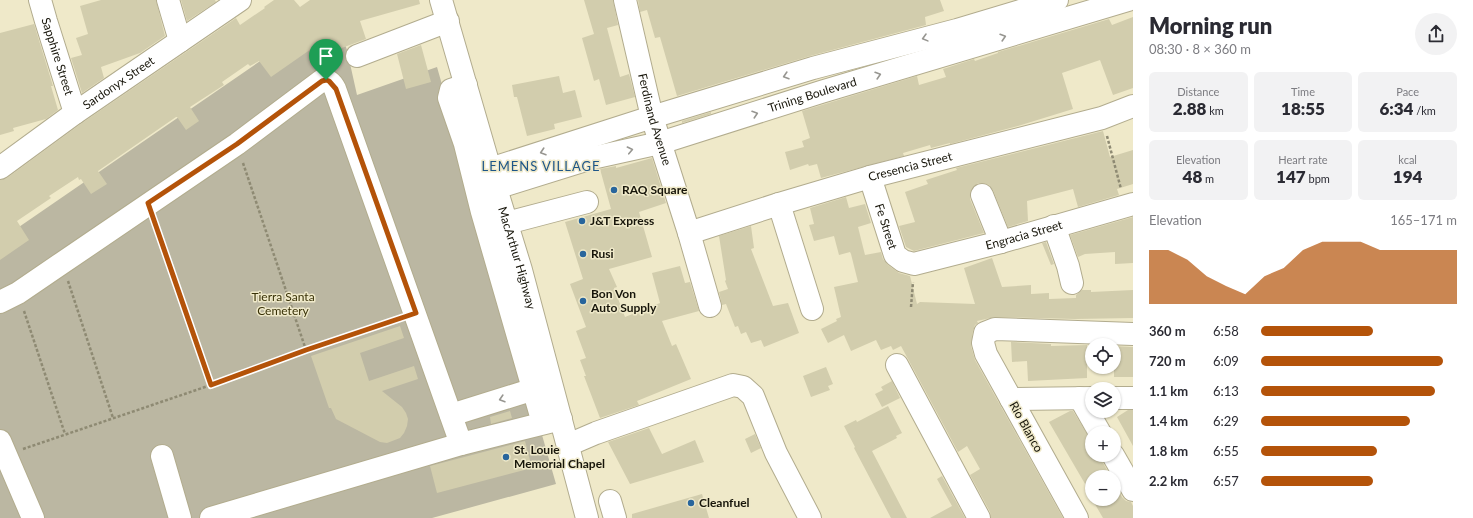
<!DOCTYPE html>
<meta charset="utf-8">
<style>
:root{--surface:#fff;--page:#f2f2f3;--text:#2b2b33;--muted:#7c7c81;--accent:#b45309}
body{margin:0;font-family:Lato,sans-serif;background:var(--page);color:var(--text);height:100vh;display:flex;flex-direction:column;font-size:15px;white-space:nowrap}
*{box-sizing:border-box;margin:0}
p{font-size:13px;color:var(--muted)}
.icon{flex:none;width:22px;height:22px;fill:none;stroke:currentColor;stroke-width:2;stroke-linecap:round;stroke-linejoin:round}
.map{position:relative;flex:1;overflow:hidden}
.sheet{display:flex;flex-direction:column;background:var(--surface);width:340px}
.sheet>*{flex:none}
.fabs{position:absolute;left:1085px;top:338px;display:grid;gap:8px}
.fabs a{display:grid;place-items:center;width:36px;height:36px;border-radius:50%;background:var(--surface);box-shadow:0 1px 3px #0004;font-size:20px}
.pin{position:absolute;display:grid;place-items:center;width:34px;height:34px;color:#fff;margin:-41px -17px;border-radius:50% 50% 50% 0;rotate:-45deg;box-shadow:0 0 4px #0007}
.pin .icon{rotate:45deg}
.round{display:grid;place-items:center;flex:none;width:42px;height:42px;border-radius:21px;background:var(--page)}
.summary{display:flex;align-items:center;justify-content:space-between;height:68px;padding:0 16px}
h1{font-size:22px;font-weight:800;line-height:30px}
.metrics{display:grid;grid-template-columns:repeat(3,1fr);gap:6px;height:68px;padding:4px 16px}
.metrics div{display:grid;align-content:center;border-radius:6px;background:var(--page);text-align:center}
.metrics b{font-size:17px;font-weight:800}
.metrics small{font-size:11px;font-weight:400}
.metrics p{font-size:11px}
.chart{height:112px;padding:8px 16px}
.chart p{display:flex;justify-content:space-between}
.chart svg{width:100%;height:72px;margin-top:4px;fill:var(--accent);opacity:.7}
ul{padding:0 16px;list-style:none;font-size:13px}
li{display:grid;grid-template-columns:64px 48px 1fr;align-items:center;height:30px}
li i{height:10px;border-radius:5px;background:var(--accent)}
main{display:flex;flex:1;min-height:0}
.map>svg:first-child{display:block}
.green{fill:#bbb7a2}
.building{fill:#d2cdad}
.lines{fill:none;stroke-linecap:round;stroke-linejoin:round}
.minor-casing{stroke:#b2ac8e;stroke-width:24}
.highway-casing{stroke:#b2ac8e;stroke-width:24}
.path{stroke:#8e8a73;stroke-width:2.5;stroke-dasharray:3 2;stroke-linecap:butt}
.minor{stroke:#fff;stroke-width:22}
.highway{stroke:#fff;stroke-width:22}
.oneway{stroke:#979691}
.route-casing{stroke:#fff;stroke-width:8}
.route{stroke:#b45309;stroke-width:5}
.poi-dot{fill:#28659c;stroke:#efe9c9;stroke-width:1.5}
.labels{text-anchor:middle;stroke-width:3;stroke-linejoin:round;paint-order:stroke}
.street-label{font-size:12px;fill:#17150a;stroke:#efe9c9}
.poi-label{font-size:12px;font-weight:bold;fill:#17150a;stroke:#efe9c9;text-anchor:start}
.park-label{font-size:12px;fill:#383107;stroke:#efe9c9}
.neighbourhood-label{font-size:13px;letter-spacing:1px;fill:#1e5688;stroke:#efe9c9}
</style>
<main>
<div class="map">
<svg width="1133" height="518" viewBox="0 0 1133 518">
<rect width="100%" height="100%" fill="#efe9c9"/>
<path class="green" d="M333,11L347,50L357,95L437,67L556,484L432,518H0V240Z"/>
<path class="building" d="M101,0H156L165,36L140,53L101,67L104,78L82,93L71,58L82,55L76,38L88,34L80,6Z
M181,0H215L216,2L187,21Z
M274,0H294L300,7L310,0H419L420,4L360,21L366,39L339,49L325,58L318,47L315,49L314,47L271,77L259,61L250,66L248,64L222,82L224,85L190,107L199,121L186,130L177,117H176L98,171L107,184L91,194L81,179L79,180L78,177L49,196L51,198L17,221L29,240L0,260V180L7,178L82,123L236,18L240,25L265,8L264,7Z
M584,0H613L618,25L607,28L620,77L629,74L635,97L606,105L599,79L594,81L582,38L594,34Z
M638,0H940L944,11L925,17L926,25L810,56L677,96L660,37L655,38L647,10L640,12Z
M1133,17V88L1113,95L1100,60L1062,73L1073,109L1018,126L950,144V143L931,148L930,145L903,153L904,156L821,178L817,164L809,166L808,164L790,170L785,152L804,147L802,141L810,138L802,111L917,76L919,85L946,77L943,69L974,59L975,61L998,53V52L1109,19L1112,25Z
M34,24L53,86H51L58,110L46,119L13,128L14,131L0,135V33Z
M421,45L431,82L406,89L397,54Z
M559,76L563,93L575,90L582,117L554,124L555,129L527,136L517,97H514L512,85Z
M711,112V114L682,123V121Z
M1103,131L1110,157L1133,150V184L1117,189L1119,195L1078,207L1073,189L1027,201L1028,221L1008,227L993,190L989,185L983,183H978L972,188L970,194V199L984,233L914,251L906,247L899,226L915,222L905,192L928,184L926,180L957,170L956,168Z
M652,158L666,203L639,212L652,257L609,269L617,287L614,288L625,317L660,303L652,273L680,266L685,283L690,282L699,311L662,321L672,346L676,344L691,379L637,401L639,405L600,418L584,376H586L580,360L586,358L576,331L586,327L570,284L583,279L565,222L611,209L600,169L616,166V168Z
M846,197L849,208L865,204L871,223L858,227L865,255L881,252L883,259L888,265L899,273L910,276L917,304L920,302L975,304L964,268L992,258L1002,287L1031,285V294L1049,293V299L1076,298V295L1082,290H1091V292L1133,290V318L1075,319L995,317L977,321L978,323L975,325L973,331L971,346L975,360L1063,518H991L990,512L970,475L980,469L967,446L958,452L901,346L893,350L891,346L881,350L876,340L851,351L844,335L828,343L821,329L837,321L836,319L841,317L834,287L858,282L851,254L850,252L839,255L834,236L814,241L809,225L814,224L810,208Z
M1133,217V263L1115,264V252L1085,254L1078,257L1070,235Z
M751,226L754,248L751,249L773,306L788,303L799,333L764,347L761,340L751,343L746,332L741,334L738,326L735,327L726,304L722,305L719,292L728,289L725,281L726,280L719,236Z
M1046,242L1054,264L1051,265L1042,243Z
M400,326L404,338L360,353L369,381L414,366L418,379L382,391L402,407L406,413L408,419L407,426L404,433L400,438L387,443L380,442L336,419L331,408H329L311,356Z
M1011,342L1051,344V346L1087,345V378L1028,381L1027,361L1012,362Z
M1114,346L1133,347V377H1114Z
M826,367L833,384L828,386L830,390L811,397L803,376Z
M892,381L900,398L882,407L875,394L883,390L881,387Z
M888,406L902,433L896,436L897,438L872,451L907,518H891L854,448L855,447L844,426L856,420L857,422Z
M1128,410H1133V446L1117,417Z
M510,411L512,418L491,424L490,417Z
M1070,411H1073L1092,442V455H1101L1102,461L1111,477H1092V498L1087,490L1088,489L1049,422Z
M649,428L662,454L695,440L704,462L630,484L608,442Z
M755,434L761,448L751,453L745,439Z
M525,441L532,468L437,493L430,466Z
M942,476L965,518H930L952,506L937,479Z
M1114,482L1122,497L1126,501L1131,502L1133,506V518H1103L1092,499H1114Z
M702,494L709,518H632V514Z"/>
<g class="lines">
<g class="minor-casing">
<g id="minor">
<path id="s1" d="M40,0L46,21L75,113"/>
<path d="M168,0L180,41"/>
<path id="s2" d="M625,0L652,117L689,233L710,306"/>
<path d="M357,56L448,21"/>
<path d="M466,85L451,90L449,98L465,144L482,212L543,423"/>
<path id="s3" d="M0,168L75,113L240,0"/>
<path d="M490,169L652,117L813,68L957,30L1057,0"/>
<path id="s4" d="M870,177L895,255L903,261L914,264L1001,242L1133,204"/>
<path id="s5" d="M496,188L592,158L660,143L821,92L1128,0"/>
<path d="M982,195L1001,242"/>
<path d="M779,204L812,309"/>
<path d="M507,223L587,202"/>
<path d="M1054,226L1068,266L1072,283"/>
<path id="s6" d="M689,233L779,204L870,177L1102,118L1133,106"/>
<path d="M0,302L18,293L62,263L237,144L321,81C329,79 332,83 335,89L461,444"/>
<path d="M897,365L979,518"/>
<path d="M1080,398L1100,433"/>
<path d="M1114,398H1133"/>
<path d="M1011,399L1092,398"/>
<path d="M451,415L547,385"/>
<path d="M0,441L33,518"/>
<path d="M568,445L596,433L733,385L743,387L753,396L776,453L810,518"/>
<path d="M1113,455L1133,490"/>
<path d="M162,456L180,518"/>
<path d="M610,501L615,518"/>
<path d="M211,518L461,444L561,419"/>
<path d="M1077,518L986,354L983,343L985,333L995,329L1133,334"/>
</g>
</g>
<g class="highway-casing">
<g id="highway">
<path id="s7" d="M441,0L490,169L521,270L587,518"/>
</g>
</g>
<path class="path" d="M1107,136L1121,189
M243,163L306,350
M155,221L211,385
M68,281L113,418
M911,307L913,282
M24,311L65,434
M23,449L211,385L306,350L396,319"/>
<use href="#minor" class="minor"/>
<use href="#highway" class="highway"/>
</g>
<defs><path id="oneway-chevron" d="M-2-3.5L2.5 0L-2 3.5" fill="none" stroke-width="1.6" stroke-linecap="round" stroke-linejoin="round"/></defs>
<g class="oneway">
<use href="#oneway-chevron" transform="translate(1003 37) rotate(-17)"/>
<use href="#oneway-chevron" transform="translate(925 38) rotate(165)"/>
<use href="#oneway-chevron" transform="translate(878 75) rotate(-17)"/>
<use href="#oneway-chevron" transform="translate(786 76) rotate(163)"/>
<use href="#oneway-chevron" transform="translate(755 114) rotate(-18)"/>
<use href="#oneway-chevron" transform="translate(630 150) rotate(-12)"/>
<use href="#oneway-chevron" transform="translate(543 152) rotate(162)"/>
<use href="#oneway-chevron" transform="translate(502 399) rotate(163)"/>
</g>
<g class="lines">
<g class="route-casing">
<path id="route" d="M326,80L329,81L336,89L416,313L306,350L211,385L148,203L237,144L322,81Z"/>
</g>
<use href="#route" class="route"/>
</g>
<g class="poi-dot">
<circle cx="614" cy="190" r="4"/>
<circle cx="582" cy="221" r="4"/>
<circle cx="583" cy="254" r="4"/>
<circle cx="583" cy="301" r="4"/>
<circle cx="506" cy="457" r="4"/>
<circle cx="691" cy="503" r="4"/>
</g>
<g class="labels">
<g class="street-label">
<text dy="4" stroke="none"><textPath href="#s1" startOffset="59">Sapphire Street</textPath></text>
<text dy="4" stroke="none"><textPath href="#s3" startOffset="146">Sardonyx Street</textPath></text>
<text dy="4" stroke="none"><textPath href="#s5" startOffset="330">Trining Boulevard</textPath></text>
<text dy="4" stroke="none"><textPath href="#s2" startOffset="123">Ferdinand Avenue</textPath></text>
<text dy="4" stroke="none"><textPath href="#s6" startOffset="231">Cresencia Street</textPath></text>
<text dy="4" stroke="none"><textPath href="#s4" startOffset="52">Fe Street</textPath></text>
<text dy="4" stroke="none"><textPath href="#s4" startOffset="217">Engracia Street</textPath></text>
<text dy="4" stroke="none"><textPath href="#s7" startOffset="269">MacArthur Highway</textPath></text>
<text transform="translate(1026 427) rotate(61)" y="4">Rio Blanco</text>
</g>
<g class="poi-label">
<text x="622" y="194">RAQ Square</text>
<text x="590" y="225">J&amp;T Express</text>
<text x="591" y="258">Rusi</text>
<text x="591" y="298">Bon Von<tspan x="591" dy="14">Auto Supply</tspan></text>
<text x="514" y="454">St. Louie<tspan x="514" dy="14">Memorial Chapel</tspan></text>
<text x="699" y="507">Cleanfuel</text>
</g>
<g class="park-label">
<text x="283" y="301">Tierra Santa<tspan x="283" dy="14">Cemetery</tspan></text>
</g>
<g class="neighbourhood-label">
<text x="541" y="171">LEMENS VILLAGE</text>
</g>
</g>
</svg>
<div class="fabs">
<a><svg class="icon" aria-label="locate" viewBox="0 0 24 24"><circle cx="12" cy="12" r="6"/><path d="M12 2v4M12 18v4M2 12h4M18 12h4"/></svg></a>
<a><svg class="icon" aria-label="layers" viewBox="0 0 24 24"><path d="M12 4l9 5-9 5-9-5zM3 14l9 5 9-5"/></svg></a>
<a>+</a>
<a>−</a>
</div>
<div class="pin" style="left:326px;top:80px;background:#1e9e55"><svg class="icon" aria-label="arrive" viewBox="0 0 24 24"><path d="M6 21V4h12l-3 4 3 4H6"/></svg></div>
</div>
<section class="sheet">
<div class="summary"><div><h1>Morning run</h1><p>08:30 · 8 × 360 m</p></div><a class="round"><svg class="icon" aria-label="share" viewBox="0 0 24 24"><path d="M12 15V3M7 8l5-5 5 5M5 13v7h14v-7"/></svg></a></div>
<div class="metrics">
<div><p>Distance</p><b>2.88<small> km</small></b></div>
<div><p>Time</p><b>18:55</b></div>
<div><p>Pace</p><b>6:34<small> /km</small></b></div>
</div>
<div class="metrics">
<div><p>Elevation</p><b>48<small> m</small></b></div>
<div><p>Heart rate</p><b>147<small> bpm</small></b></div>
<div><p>kcal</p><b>194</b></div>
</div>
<div class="chart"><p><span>Elevation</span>165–171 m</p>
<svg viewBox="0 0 160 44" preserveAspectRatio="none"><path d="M0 44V11L10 11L20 17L30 27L40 33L50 38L60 27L70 22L80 11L90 6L100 6L110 6L120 11L130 11L140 11L150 11L160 11V44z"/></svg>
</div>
<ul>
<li><b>360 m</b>6:58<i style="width:57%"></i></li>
<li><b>720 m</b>6:09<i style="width:93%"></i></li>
<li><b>1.1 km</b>6:13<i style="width:89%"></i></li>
<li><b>1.4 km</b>6:29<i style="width:76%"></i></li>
<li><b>1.8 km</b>6:55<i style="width:59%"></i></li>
<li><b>2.2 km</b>6:57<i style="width:57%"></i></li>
</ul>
</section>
</main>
